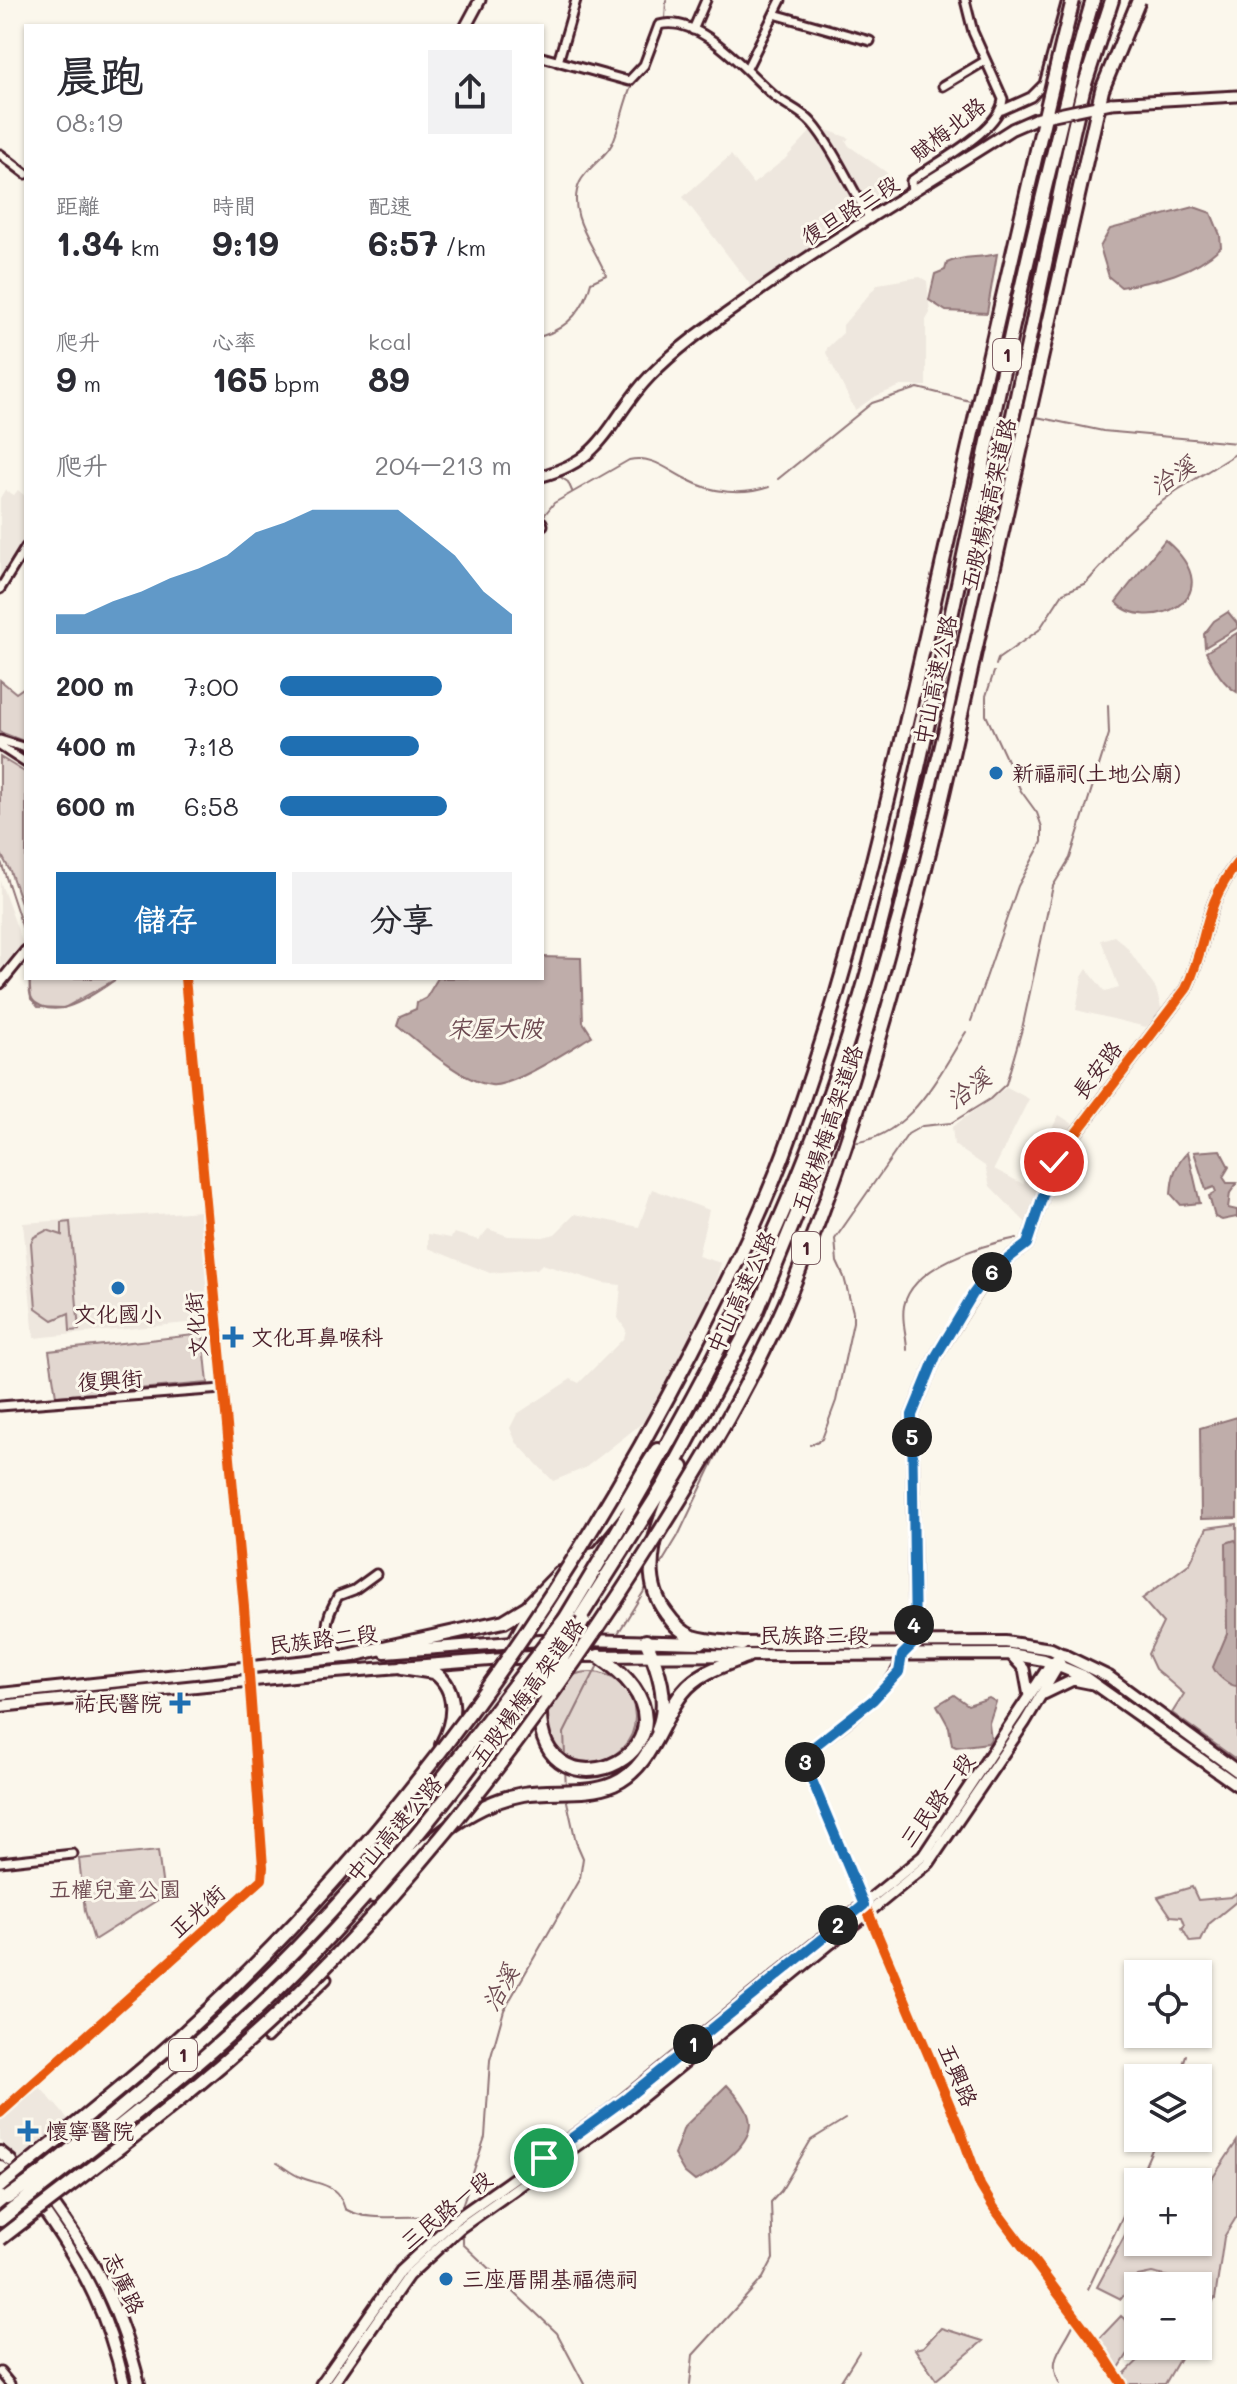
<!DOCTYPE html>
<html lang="zh-TW">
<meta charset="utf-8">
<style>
:root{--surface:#fff;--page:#f2f2f3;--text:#2b2b33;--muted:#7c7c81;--accent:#1f6fb2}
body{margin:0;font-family:Mali,"LXGW WenKai TC",sans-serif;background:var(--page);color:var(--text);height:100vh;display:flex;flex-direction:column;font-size:30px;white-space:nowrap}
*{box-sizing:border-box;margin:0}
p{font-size:26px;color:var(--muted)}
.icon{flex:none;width:44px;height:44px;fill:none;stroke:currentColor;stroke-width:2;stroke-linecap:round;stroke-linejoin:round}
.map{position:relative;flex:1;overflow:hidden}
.panel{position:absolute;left:24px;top:24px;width:520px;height:956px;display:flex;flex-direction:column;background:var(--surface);border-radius:0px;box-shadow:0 2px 6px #0004}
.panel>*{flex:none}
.tools{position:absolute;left:1124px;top:1960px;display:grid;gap:16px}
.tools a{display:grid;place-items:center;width:88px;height:88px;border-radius:0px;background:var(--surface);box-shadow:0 2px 6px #0004;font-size:40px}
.pin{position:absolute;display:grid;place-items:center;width:68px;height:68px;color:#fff;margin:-34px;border:4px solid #fff;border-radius:50%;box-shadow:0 2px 8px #0007}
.km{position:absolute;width:40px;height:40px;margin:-20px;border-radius:50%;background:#222;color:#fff;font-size:22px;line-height:40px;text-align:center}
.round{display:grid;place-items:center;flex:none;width:84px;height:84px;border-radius:0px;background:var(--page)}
.overview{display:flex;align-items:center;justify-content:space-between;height:136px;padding:0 32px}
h1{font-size:44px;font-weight:800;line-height:60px}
.metrics{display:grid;grid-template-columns:repeat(3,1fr);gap:12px;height:136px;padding:8px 32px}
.metrics div{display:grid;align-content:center}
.metrics b{font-size:34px;font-weight:800}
.metrics small{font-size:22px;font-weight:400}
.metrics p{font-size:22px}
.chart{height:224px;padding:16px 32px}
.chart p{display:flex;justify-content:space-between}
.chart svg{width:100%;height:144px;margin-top:8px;fill:var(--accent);opacity:.7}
.primary-button{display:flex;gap:16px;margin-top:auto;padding:16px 32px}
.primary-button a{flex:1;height:92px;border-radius:0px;background:var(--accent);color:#fff;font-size:32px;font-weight:800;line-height:92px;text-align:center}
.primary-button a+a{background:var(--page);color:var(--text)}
ul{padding:0 32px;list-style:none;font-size:26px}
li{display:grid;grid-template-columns:128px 96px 1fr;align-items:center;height:60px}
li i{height:20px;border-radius:10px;background:var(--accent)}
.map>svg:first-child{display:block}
.built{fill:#eee7de}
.green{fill:#e2d7d0;stroke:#967b7e;stroke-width:2}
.water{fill:#bfadaa;stroke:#907477;stroke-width:2}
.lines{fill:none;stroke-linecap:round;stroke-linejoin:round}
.stream{stroke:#907477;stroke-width:2}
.secondary-tunnel{stroke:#d8ccc5;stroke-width:10;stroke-dasharray:10 5;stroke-linecap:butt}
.minor-casing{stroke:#4a1f2b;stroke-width:13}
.tertiary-casing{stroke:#4a1f2b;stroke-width:15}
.secondary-casing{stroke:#4a1f2b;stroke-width:16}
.motorway-casing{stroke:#4a1f2b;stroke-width:18}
.minor{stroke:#fbf7ec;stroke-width:7}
.tertiary{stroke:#fbf7ec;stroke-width:9}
.secondary{stroke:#fbf7ec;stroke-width:10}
.motorway{stroke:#fbf7ec;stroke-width:12}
.tertiary-bridge-casing{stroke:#4a1f2b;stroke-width:15;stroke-linecap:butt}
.motorway-bridge-casing{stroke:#4a1f2b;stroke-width:18;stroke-linecap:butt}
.tertiary-bridge{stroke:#fbf7ec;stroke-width:9}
.motorway-bridge{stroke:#fbf7ec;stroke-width:12}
.cycleway-casing{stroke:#fbf7ec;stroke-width:15}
.cycleway{stroke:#e8590c;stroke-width:10}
.route-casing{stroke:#fff;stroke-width:16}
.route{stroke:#1f6fb2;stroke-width:10}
.poi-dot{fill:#1f6fb2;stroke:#fbf7ec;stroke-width:3}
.labels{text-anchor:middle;stroke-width:6;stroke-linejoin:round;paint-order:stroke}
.shield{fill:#fbf7ec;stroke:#7f6065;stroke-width:2}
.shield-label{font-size:20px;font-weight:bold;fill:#4a1f2b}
.street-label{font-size:22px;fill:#4a1f2b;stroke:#fbf7ec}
.poi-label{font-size:22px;fill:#4a1f2b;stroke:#fbf7ec;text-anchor:start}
.park-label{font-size:22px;fill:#704d54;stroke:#fbf7ec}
.water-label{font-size:24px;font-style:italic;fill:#6d4a51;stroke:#fbf7ec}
</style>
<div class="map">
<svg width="1237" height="2384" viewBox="0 0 1237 2384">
<rect width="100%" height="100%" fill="#fbf7ec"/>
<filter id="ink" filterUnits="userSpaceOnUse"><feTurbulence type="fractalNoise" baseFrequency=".0125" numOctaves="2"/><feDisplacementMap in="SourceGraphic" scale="16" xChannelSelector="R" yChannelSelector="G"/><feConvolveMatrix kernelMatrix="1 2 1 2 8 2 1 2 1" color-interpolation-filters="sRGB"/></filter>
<g filter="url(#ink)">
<path class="built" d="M824,129L849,138L846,141L849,146L886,172L896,187L889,191L891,196L752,287L683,197L731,155L753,184L785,159L812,130Z
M920,277L927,281L930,313L926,320V386H901L876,396L855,410L826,353L827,348L843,333V325L878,284Z
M5,490L14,495L18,490L26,497V538L0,577V498Z
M0,881L23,944L0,969Z
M1114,936L1126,946L1156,989L1162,1011L1146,1027L1076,1010L1082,977L1087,969L1105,992L1119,988L1101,940Z
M1007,1087L1029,1099L994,1169L1023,1184L1059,1115L1073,1124L1047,1162L1026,1223L990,1186L985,1166L954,1145L952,1127Z
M652,1189L709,1210L698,1256L721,1263L707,1309L646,1420L585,1468L553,1481L516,1442L510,1428L517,1414L571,1379L579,1383L624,1338L626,1330L618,1318L621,1285L603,1283L542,1264L537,1269L490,1273L428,1248V1234L451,1238L454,1233L479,1240L488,1229L508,1236L543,1237L555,1234L575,1214L639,1227Z
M202,1211L208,1321L34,1338L23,1223Z
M40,2087L69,2120L20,2159L0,2141V2120Z"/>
<path class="green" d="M0,680L16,693L26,686V742L0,732Z
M0,757L26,773V917L10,871L0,852Z
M31,978H118L64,1008L38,1007C29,997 28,990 31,978Z
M70,1222L79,1330L70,1331L69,1313L53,1320L36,1308L31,1243L34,1237L47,1230L62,1235V1223Z
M203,1334L208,1383L56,1396L49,1351Z
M1237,1524V1760L1172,1713L1184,1694L1155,1669L1148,1654L1163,1623L1142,1599L1190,1563L1207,1528Z
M545 1717a45 45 0 1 1 90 0a45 45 0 1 1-90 0Z
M158,1851L164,1896L94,1940L85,1911L79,1859Z
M1192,1887L1198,1900L1231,1897L1237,1893V1901L1209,1924L1201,1941L1190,1942L1182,1928L1185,1925L1182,1917L1171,1916L1158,1897Z
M1237,2141V2216L1224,2237L1215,2299L1198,2319V2286H1168L1173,2278L1152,2273L1138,2276L1121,2299L1097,2287L1138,2211V2242H1198V2200Z
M1121,2316L1138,2331V2338L1119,2368L1099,2339Z
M941,2328L983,2341L936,2380L915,2349L923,2347Z
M1142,2346H1187L1165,2384H1128L1122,2376L1144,2355L1140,2350Z"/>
<path class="water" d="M1194,207L1211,213L1220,235L1221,247C1193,273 1158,281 1121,287L1109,277L1100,247L1110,229Z
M997,254L987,313L946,311L929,300L935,274L945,270L947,263C964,255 977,259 997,254Z
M1165,540C1237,601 1144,634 1116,602Z
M1228,612L1237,623V628L1205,647L1204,634L1214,621Z
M1237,633V692C1222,684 1214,667 1206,652Z
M542,957L581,958L583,1022L592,1036C572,1048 512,1088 491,1085C462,1082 420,1043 397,1025L400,1016L416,1009L417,1003L426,998L438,978H542Z
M1220,1150L1229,1167L1223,1177L1227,1183H1237L1230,1193L1228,1208L1237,1210V1217L1222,1220L1215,1217L1209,1196L1216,1192L1214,1187L1206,1190L1194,1152Z
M1188,1152L1200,1203L1181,1205L1171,1194C1172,1176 1175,1165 1188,1152Z
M1237,1417V1518L1201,1519L1200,1428Z
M1235,1540L1237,1543V1686C1229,1686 1216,1675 1213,1667L1227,1634L1226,1543Z
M954,1695L968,1705L989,1698L996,1702L989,1723L991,1739L988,1743L956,1747L952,1745L949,1727L937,1705Z
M727,2085C755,2115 760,2131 727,2159C717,2167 707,2176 695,2181L684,2172L674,2155L684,2127Z"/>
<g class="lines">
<path class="stream" d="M665,19L666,0
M542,336C568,328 585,308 591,282L606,275C595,247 565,213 580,182C587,168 604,159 612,144C621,125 623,104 632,85
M1032,416L1103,431L1237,443
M559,476L568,482L572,491
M778,479L872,403L918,388L974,402
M542,518L554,503L629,460C653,455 667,470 688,480C712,493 743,496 769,487
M996,665L998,659L1039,630L1063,593L1086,583L1108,559L1123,535L1149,511L1176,491L1237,453
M0,859L26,938
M29,978L31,999C57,1025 94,993 118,978
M971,1021L1018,886L1042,842V827L1037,813L1021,791L986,715V696L994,672
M851,1143C910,1138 937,1077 966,1032
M842,1174L846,1161
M907,1350C907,1335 901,1321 904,1306C912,1266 981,1245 1017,1238
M810,1445L822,1439L836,1401L853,1322V1312L844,1277L837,1262L835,1239L908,1134L922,1126L951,1123L990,1099L1006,1084L1022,1029L1053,886L1070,858L1109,734L1108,705
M658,1569L678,1536L731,1425
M617,1635L649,1583
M565,1756L564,1733L599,1663
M565,1769L566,1787
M1179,2078L1186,2055
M277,2163C284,2167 292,2174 300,2177C321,2186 337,2182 345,2209C374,2225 408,2211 439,2220
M1135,2189L1157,2138
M462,2206L485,2137L490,2060L504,2010L580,1878L583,1858L576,1842L566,1797
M463,2233V2244L557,2333L584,2384
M1088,2289L1131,2199
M690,2384L693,2355L763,2278L773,2259L771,2202L781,2191L811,2140L845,2119
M839,2384L859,2352
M1060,2384C1046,2358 1063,2348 1074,2323"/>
<path class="secondary-tunnel" d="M11,2161L54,2207"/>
<g class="minor-casing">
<path id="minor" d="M774,14L870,41
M693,30L706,0
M542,57L629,81L644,65L659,25C699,14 746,71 772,94C784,105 801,110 812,123C831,144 854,193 870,219
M558,62L576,0
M747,68L781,0
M943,86L985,61
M1002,110L1031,97L1044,84L1067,0
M0,154L26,174
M912,193L911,181C936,162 1000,131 1003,99L973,32L965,0
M542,522L543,525
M0,589L26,547
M0,740L26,748
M0,746L26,763
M0,1406L222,1389
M902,1655C894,1694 833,1732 802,1756L961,2132L980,2185L994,2208L1099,2348L1122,2384
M340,1656C323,1629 323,1625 338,1596L354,1590L376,1574
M0,1862L73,1854
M267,2038L327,1979
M0,2113L262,1879L263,1867L244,1607L185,978
M0,2372L10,2384"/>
</g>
<g class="tertiary-casing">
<path id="tertiary" d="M466,26L480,0
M1111,103L1237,96
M542,476C608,458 608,419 650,376C679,346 712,324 746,300C831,239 923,186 1012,129L1035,119
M0,983L26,951
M1010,1654L1024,1669L1029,1696
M902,1655L915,1642L912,1415L936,1356L987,1275L1027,1244L1054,1162L1186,989C1209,941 1201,909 1237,863
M1044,1694L1073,1680L1093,1684
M321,2384L400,2271L456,2219L608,2112L923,1856L1051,1663L1064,1654
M333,2384L408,2276L460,2228L624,2112L929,1863L1025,1722L1060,1663"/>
</g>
<g class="secondary-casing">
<path id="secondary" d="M585,1640L701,1643
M737,1643L1005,1642L1051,1649L1109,1677L1237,1771
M385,1652L553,1639
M574,1656L1010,1654L1044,1660L1083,1676L1237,1785
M0,1694L354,1656
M0,1706L323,1673L542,1656
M0,2152L11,2161
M0,2166L7,2171
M56,2208C99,2268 121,2312 139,2384
M46,2214C86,2272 108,2315 124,2384"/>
</g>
<g class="motorway-casing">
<path id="motorway" d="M682,1467C664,1511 633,1569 666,1613C673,1623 682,1633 693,1637C708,1642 727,1642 742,1644
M589,1541L635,1484L657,1450
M565,1619C670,1446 768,1273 834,1081C866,989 889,893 911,798C960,588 998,376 1050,167C1064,111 1076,55 1093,0
M578,1621L664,1485L755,1316L853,1077L901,911L949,717L1073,132L1083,90L1112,0
M646,1641C658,1667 670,1701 658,1729
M511,1648L535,1604
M347,1656L504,1621L527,1607L560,1573
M402,1667L434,1672C459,1690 455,1721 442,1745
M540,1708C536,1832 731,1746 599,1656
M371,1853L401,1808
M373,1896C416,1854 462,1805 523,1794C553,1789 586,1796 614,1784C652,1767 660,1720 683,1692C699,1672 724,1665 747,1656
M46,2170C138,2095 229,2020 310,1934C384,1857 450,1769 515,1684
M52,2179C131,2118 209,2057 280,1987C373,1895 453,1792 530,1688
M0,2220L16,2207"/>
</g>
<use href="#minor" class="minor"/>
<use href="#tertiary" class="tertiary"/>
<use href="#secondary" class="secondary"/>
<use href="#motorway" class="motorway"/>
<g class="tertiary-bridge-casing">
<path id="tertiary-bridge" d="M1035,119L1111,103"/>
</g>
<g class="motorway-bridge-casing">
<path id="motorway-bridge" d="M515,1684L565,1619
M530,1688L563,1642
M543,1692L583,1621
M0,2186C61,2136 125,2087 184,2033C394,1841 562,1603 692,1351C728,1280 765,1209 791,1134C855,956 895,772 937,588C981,392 1025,195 1073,0
M7,2198L46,2170
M16,2207L52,2179
M0,2239C95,2165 194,2094 282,2010C426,1871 548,1710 654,1541C705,1460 755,1377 792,1288C882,1072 933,843 983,615C1022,440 1062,265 1102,90L1139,0"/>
</g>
<use href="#tertiary-bridge" class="tertiary-bridge"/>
<use href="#motorway-bridge" class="motorway-bridge"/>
<g class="cycleway-casing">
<path id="cycleway" d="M0,2113L262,1879L263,1867L244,1607L185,978
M1122,2384L1099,2348L994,2208L980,2185L961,2132L802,1756L873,1700L899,1672L902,1655L915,1642L912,1415L936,1356L987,1275L1027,1244L1054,1162L1186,989C1209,941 1201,909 1237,863"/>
</g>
<use href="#cycleway" class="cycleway"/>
</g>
</g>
<g class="lines" filter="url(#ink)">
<g class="route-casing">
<path id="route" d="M544,2158L628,2097L864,1905L802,1756L873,1700L899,1672L902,1655L915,1642L912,1415L936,1356L973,1294L987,1275L1027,1244L1054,1162"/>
</g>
<use href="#route" class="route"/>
</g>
<g class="poi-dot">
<circle cx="996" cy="773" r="8"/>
<circle cx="118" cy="1288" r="8"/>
<path d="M229 1325h8v8h8v8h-8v8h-8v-8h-8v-8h8z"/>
<path d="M176 1691h8v8h8v8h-8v8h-8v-8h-8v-8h8z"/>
<path d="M24 2119h8v8h8v8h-8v8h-8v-8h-8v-8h8z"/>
<circle cx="446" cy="2279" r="8"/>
</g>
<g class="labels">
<g class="shield">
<rect x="993" y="339" width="28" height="32" rx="6"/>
<rect x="792" y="1232" width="28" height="32" rx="6"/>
<rect x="169" y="2039" width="28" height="32" rx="6"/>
</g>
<g class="shield-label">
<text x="1007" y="362">1</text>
<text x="806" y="1255">1</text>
<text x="183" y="2062">1</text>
</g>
<g class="street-label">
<text transform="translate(948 129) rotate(-38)" y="8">賦梅北路</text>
<text transform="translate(850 210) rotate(-32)" y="8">復旦路三段</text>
<text transform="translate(988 504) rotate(-77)" y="8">五股楊梅高架道路</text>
<text transform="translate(935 680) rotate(-78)" y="8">中山高速公路</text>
<text transform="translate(1097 1070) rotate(-53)" y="8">長安路</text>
<text transform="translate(827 1129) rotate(-71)" y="8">五股楊梅高架道路</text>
<text transform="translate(741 1292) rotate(-65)" y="8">中山高速公路</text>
<text transform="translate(196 1325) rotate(-95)" y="8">文化街</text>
<text transform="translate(110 1380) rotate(-4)" y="8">復興街</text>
<text x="814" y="1643">民族路三段</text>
<text transform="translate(323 1639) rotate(-7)" y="8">民族路二段</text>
<text transform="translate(527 1692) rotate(-54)" y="8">五股楊梅高架道路</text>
<text transform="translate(937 1800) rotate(-54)" y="8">三民路一段</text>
<text transform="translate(394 1829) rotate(-49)" y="8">中山高速公路</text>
<text transform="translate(197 1911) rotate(-42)" y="8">正光街</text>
<text transform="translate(958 2075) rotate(67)" y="8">五興路</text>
<text transform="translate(446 2210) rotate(-39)" y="8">三民路一段</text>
<text transform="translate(124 2283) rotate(65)" y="8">志廣路</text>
</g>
<g class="poi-label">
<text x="1012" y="781">新福祠(土地公廟)</text>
<text x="118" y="1322" text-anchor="middle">文化國小</text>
<text x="251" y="1345">文化耳鼻喉科</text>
<text x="162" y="1711" text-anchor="end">祐民醫院</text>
<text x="46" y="2139">懷寧醫院</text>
<text x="462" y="2287">三座厝開基福德祠</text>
</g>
<g class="park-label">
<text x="115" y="1897">五權兒童公園</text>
</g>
<g class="water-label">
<text transform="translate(1173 476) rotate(-33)" y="8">洽溪</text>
<text x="495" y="1037">宋屋大陂</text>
<text transform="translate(969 1089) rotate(-37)" y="8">洽溪</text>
<text transform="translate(501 1988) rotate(-61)" y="8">洽溪</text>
</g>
</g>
</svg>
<div class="tools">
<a><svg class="icon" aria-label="locate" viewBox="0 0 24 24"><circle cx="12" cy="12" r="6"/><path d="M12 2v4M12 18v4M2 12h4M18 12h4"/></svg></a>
<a><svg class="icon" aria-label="layers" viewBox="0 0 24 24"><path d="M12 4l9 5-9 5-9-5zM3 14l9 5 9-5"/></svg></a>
<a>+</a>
<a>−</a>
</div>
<div class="pin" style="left:544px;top:2158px;background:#1e9e55"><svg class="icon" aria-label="arrive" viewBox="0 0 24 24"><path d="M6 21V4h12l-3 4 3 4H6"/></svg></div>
<div class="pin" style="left:1054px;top:1162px;background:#d93025"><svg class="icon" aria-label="check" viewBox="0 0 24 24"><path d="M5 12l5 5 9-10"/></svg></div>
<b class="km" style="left:693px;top:2044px">1</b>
<b class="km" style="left:838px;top:1925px">2</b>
<b class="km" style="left:805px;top:1762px">3</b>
<b class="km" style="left:914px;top:1625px">4</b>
<b class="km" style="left:912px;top:1437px">5</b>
<b class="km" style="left:992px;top:1272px">6</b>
<section class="panel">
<div class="overview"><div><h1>晨跑</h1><p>08:19</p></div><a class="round"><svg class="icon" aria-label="share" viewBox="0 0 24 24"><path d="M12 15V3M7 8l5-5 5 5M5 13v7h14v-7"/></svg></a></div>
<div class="metrics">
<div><p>距離</p><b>1.34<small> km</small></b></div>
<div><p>時間</p><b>9:19</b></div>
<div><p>配速</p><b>6:57<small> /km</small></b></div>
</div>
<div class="metrics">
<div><p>爬升</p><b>9<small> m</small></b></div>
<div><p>心率</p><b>165<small> bpm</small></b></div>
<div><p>kcal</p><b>89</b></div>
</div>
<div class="chart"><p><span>爬升</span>204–213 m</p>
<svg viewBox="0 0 160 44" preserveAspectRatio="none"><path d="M0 44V38L10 38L20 34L30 31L40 27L50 24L60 20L70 13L80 10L90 6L100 6L110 6L120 6L130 13L140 20L150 31L160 38V44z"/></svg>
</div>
<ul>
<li><b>200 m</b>7:00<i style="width:70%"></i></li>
<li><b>400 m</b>7:18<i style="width:60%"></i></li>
<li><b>600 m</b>6:58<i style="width:72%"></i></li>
</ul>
<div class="primary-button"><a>儲存</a><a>分享</a></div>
</section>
</div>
